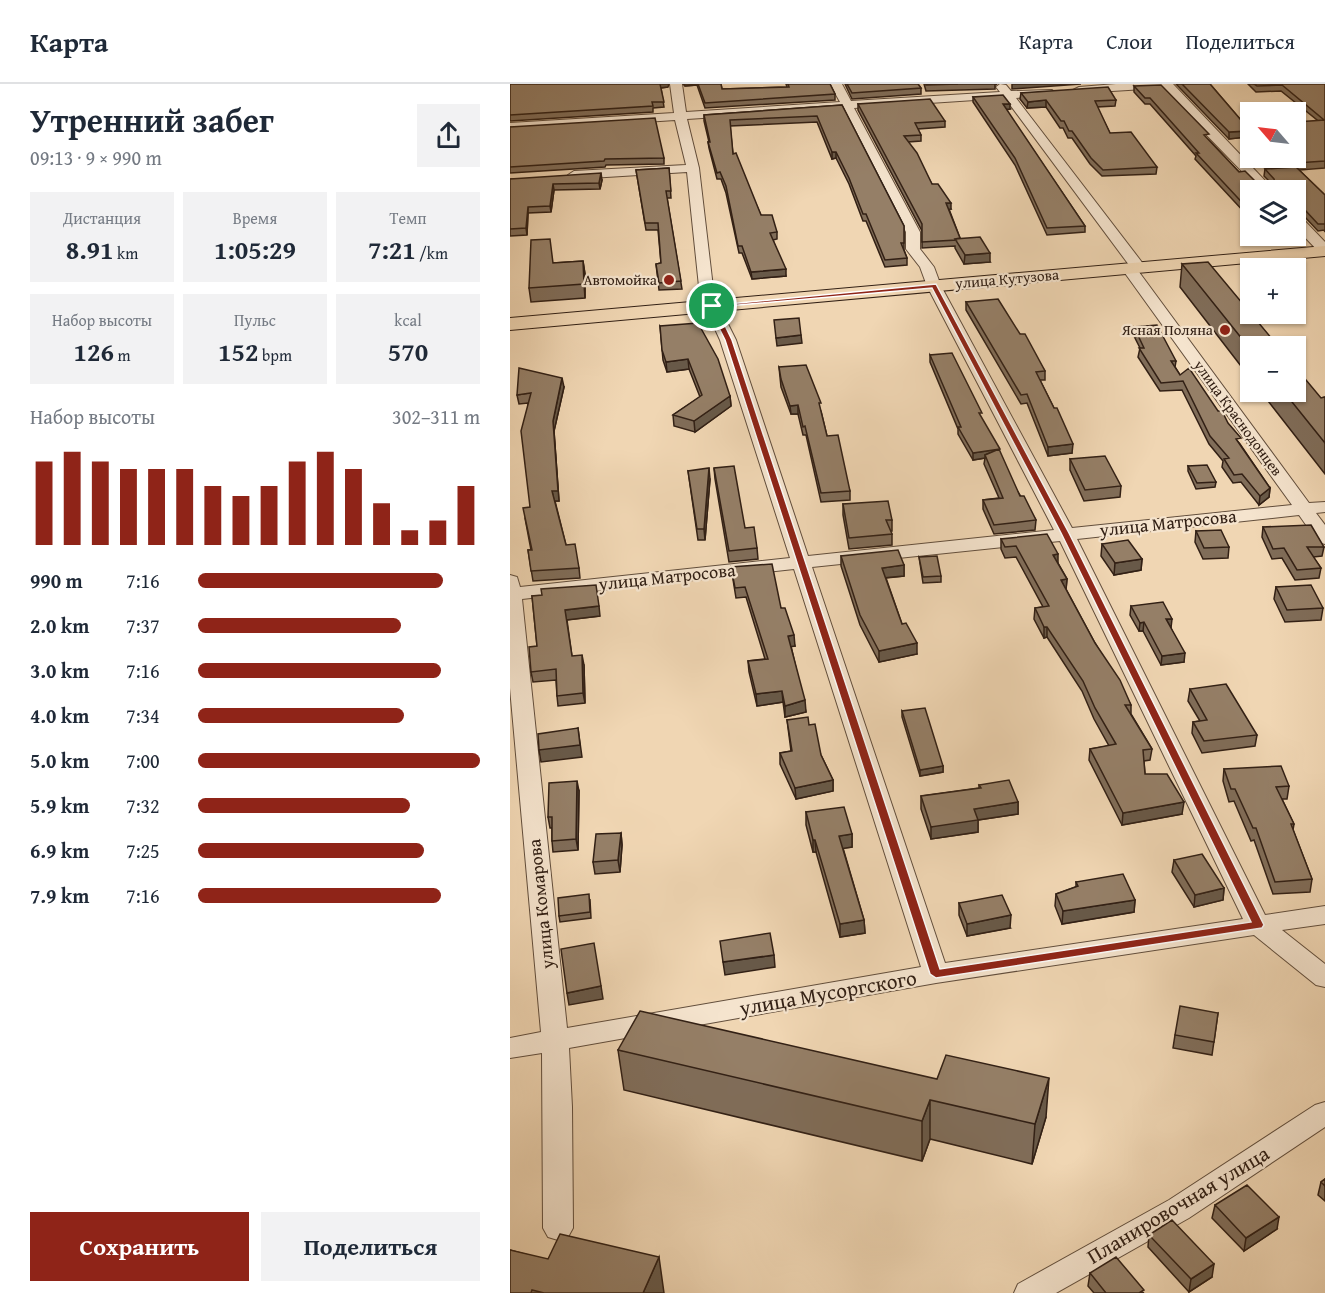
<!DOCTYPE html>
<html lang="ru">
<meta charset="utf-8">
<style>
:root{--surface:#fff;--page:#f2f2f3;--text:#1f2937;--muted:#747a83;--line:#e0e1e3;--accent:#8f2418}
body{margin:0;font-family:"Gentium Book Plus",serif;background:var(--page);color:var(--text);height:100vh;display:flex;flex-direction:column;font-size:22px;white-space:nowrap}
*{box-sizing:border-box;margin:0}
p{font-size:20px;color:var(--muted)}
.icon{flex:none;width:33px;height:33px;fill:none;stroke:currentColor;stroke-width:2;stroke-linecap:round;stroke-linejoin:round}
.map{position:relative;flex:1;overflow:hidden}
.side{display:flex;flex-direction:column;background:var(--surface);width:510px}
.side>*{flex:none}
.needle{width:39px;rotate:298deg}
.controls{position:absolute;left:730px;top:18px;display:grid;gap:12px}
.controls a{display:grid;place-items:center;width:66px;height:66px;border-radius:0px;background:var(--surface);box-shadow:0 2px 4px #0004;font-size:30px}
.pin{position:absolute;display:grid;place-items:center;width:51px;height:51px;color:#fff;margin:-26px;border:3px solid #fff;border-radius:50%;box-shadow:0 2px 6px #0007}
.round{display:grid;place-items:center;flex:none;width:63px;height:63px;border-radius:0px;background:var(--page)}
.head{display:flex;align-items:center;justify-content:space-between;height:102px;padding:0 30px}
h1{font-size:33px;font-weight:700;line-height:45px}
.stats{display:grid;grid-template-columns:repeat(3,1fr);gap:9px;height:102px;padding:6px 30px}
.stats div{display:grid;align-content:center;border-radius:0px;background:var(--page);text-align:center}
.stats b{font-size:26px;font-weight:700}
.stats small{font-size:16px;font-weight:400}
.stats p{font-size:16px}
.chart{height:168px;padding:12px 30px}
.chart p{display:flex;justify-content:space-between}
.chart svg{width:100%;height:108px;margin-top:6px;stroke:var(--accent);stroke-width:6}
.cta{display:flex;gap:12px;margin-top:auto;padding:12px 30px}
.cta a{flex:1;height:69px;border-radius:0px;background:var(--accent);color:#fff;font-size:24px;font-weight:700;line-height:69px;text-align:center}
.cta a+a{background:var(--page);color:var(--text)}
ul{padding:0 30px;list-style:none;font-size:20px}
li{display:grid;grid-template-columns:96px 72px 1fr;align-items:center;height:45px}
li i{height:15px;border-radius:8px;background:var(--accent)}
header{display:flex;align-items:center;gap:36px;box-sizing:border-box;height:84px;padding:0 30px;background:var(--surface);border-bottom:2px solid var(--line)}
header strong{font-size:28px}
nav{display:flex;gap:33px;margin-inline-start:auto;font-size:21px}
main{display:flex;flex:1;min-height:0}
.map>svg:first-child{display:block}
.lines{fill:none;stroke-linecap:round;stroke-linejoin:round}
.minor-casing{stroke:#624e3c;stroke-width:2}
.major-casing{stroke:#322015;stroke-width:2}
.minor{fill:#f5e4ce;fill-rule:evenodd}
.major{fill:#f0d6b3;fill-rule:evenodd}
.wall{fill:#806d59;stroke:#322015;stroke-width:1.5}
.shaded-wall{fill:#685948;stroke:#322015;stroke-width:1.5}
.building{fill:#957f67;stroke:#322015;stroke-width:1.5}
.route{fill:#8f2418;stroke:#fff;stroke-width:1.5;fill-rule:evenodd}
.poi-dot{fill:#8f2418;stroke:#f5e4ce;stroke-width:2}
.labels{text-anchor:middle;stroke-width:4.5;stroke-linejoin:round;paint-order:stroke}
.far-street-label{font-size:15px;fill:#322015;stroke:#f5e4ce}
.far-poi-label{font-size:15px;fill:#322015;stroke:#f5e4ce;text-anchor:end}
.street-label{font-size:18px;fill:#322015;stroke:#f5e4ce}
.near-street-label{font-size:21px;fill:#322015;stroke:#f5e4ce}
</style>
<header>
<strong>Карта</strong>
<nav><a>Карта</a><a>Слои</a><a>Поделиться</a></nav>
</header>
<main>
<section class="side">
<div class="head"><div><h1>Утренний забег</h1><p>09:13 · 9 × 990 m</p></div><a class="round"><svg class="icon" aria-label="share" viewBox="0 0 24 24"><path d="M12 15V3M7 8l5-5 5 5M5 13v7h14v-7"/></svg></a></div>
<div class="stats">
<div><p>Дистанция</p><b>8.91<small> km</small></b></div>
<div><p>Время</p><b>1:05:29</b></div>
<div><p>Темп</p><b>7:21<small> /km</small></b></div>
</div>
<div class="stats">
<div><p>Набор высоты</p><b>126<small> m</small></b></div>
<div><p>Пульс</p><b>152<small> bpm</small></b></div>
<div><p>kcal</p><b>570</b></div>
</div>
<div class="chart"><p><span>Набор высоты</span>302–311 m</p>
<svg viewBox="0 0 160 44" preserveAspectRatio="none"><path d="M5 44V10M15 44V6M25 44V10M35 44V13M45 44V13M55 44V13M65 44V20M75 44V24M85 44V20M95 44V10M105 44V6M115 44V13M125 44V27M135 44V38M145 44V34M155 44V20"/></svg>
</div>
<ul>
<li><b>990 m</b>7:16<i style="width:87%"></i></li>
<li><b>2.0 km</b>7:37<i style="width:72%"></i></li>
<li><b>3.0 km</b>7:16<i style="width:86%"></i></li>
<li><b>4.0 km</b>7:34<i style="width:73%"></i></li>
<li><b>5.0 km</b>7:00<i style="width:100%"></i></li>
<li><b>5.9 km</b>7:32<i style="width:75%"></i></li>
<li><b>6.9 km</b>7:25<i style="width:80%"></i></li>
<li><b>7.9 km</b>7:16<i style="width:86%"></i></li>
</ul>
<div class="cta"><a>Сохранить</a><a>Поделиться</a></div>
</section>
<div class="map">
<svg width="815" height="1209" viewBox="0 0 815 1209">
<rect width="100%" height="100%" fill="#f0d6b3"/>
<filter id="stains"><feTurbulence type="fractalNoise" baseFrequency=".00333" numOctaves="4"/><feColorMatrix values="0 0 0 0 .2 0 0 0 0 .09 0 0 0 0 .02 0 0 0 .5 -.17"/></filter>
<radialGradient id="worn" r=".72"><stop offset=".6" stop-color="#630" stop-opacity="0"/><stop offset="1" stop-color="#630" stop-opacity=".3"/></radialGradient>
<g class="lines">
<g class="minor-casing">
<path id="minor" d="M160,0H172L176,28L330,18L320,0H332L341,17L490,8L486,3L490,0L496,1L501,7L542,6L544,8L538,11L506,14L634,181L636,184L634,187L629,188L799,419L815,418V428L806,429L815,441V460L808,458L789,431L567,455L755,831L815,822V840L772,846L815,880V903L806,901L744,851L426,899L59,964L62,1023L63,1144L58,1153L48,1156L38,1153L33,1144L32,969L0,974V954L31,948L0,604V491L7,493L10,503L280,474L210,256L190,212L177,88L64,95L58,91L64,87L176,81L165,36L0,47V39L164,29ZM495,14L619,181L612,185L782,421L562,444L431,202L424,183L410,165V148L344,24ZM333,25L396,148V165L410,183L417,202L544,446L298,472L226,256L204,212L189,84L177,35ZM550,457L733,835L435,879L302,483ZM284,485L411,883L57,944L12,515Z
M606,0H663L764,106H750L651,4L569,9L563,6L569,3Z
M786,132L791,133L815,158V170L810,169L786,144Z
M815,1018V1043L679,1134L546,1209H504L508,1200L659,1116L805,1021Z"/>
</g>
<g class="major-casing">
<path id="major" d="M815,162V172L0,246V234Z"/>
</g>
<use href="#minor" class="minor"/>
<use href="#major" class="major"/>
</g>
<path class="wall" d="M0,0L158,3L151,4L154,23L143,24V28L0,37Z
M173,0H211L212,5L277,3L276,0H320L325,10V16L195,24L187,1L175,2Z
M335,0H408L411,4V10L342,15Z
M414,0H487L485,1V5L416,7Z
M666,0H700L736,42L741,41V58L736,53L719,55Z
M738,0H815V84L789,86L815,111V148L814,146L808,147L793,131L786,130V106H741V140L736,134V130L685,75L686,72L640,20H635L624,8V2L699,56L729,88L749,101H763L754,92L755,85L768,84L757,74H786L807,36L771,7L746,8Z
M511,9L606,16L605,22L587,23L600,49L647,83L646,90L592,92L580,80L562,54H558L553,44H550L536,23L517,24L510,15Z
M463,13L500,25L496,26L575,142V148L537,151L505,81L463,18Z
M348,20L435,37V43L408,45L411,51V57L398,58L422,100L441,125H439L450,154L480,178L454,180L445,164V162L412,164V147L348,26Z
M332,21L394,142V166L397,174V181L375,183L356,137H353L339,100L326,74L322,75L307,38L220,42L223,70L251,131L267,148V155L263,156L276,192L242,195L232,169H229L216,109L211,95H207L199,64L198,58H199L194,37V31Z
M0,43L154,74V80L96,81L95,83L0,89Z
M159,84L161,114H157L172,205L149,206L146,180L151,179L148,146H136L126,86Z
M0,95L92,96L90,105L44,106L41,128L18,129L17,151L0,152Z
M73,177L75,190V214L21,218L19,204L43,179Z
M672,180L741,262V295L670,203Z
M456,218L510,250L535,287V296H530L544,324L562,369L538,372L517,319L511,320L456,226Z
M150,242L220,312L221,322L185,348L164,342L163,331L190,313L179,285L157,288L153,276Z
M624,243L666,277L665,283L670,291L730,360L760,404L759,413L749,421L731,398L723,399L712,383L713,377L699,360L672,306L650,307L628,273L630,264L623,250Z
M420,271L526,436L525,446L484,450L473,425V416L489,414L474,380L475,374L463,376L448,350V345L420,278Z
M269,283L311,327L317,352L340,407V416L311,418L296,351H293L288,330H281L271,303Z
M54,303L44,347L49,417H45L56,461L69,484L70,494L23,497L18,466H21L15,434L20,423L18,319L9,320L7,311Z
M751,308H786L811,314L815,313V390Z
M560,375L611,402L610,413L574,417L560,386Z
M678,382L706,398L705,403L686,405L678,387Z
M204,384L235,444L247,464L248,475L219,478L205,395Z
M178,387L200,395L195,456H188Z
M333,420L382,436V447H380L382,450V461L339,465L333,431Z
M753,443L814,463L812,472L803,473L811,484L809,494L785,496L772,474L762,475L752,453Z
M686,447L719,463L718,474L693,475L685,458Z
M491,455L548,479L557,495L556,505L585,559L621,621V630L642,665L640,676L634,677L635,690L672,730L612,741L579,676L580,665L599,662L584,635L572,607L537,553L534,554L524,535L525,524L533,523L506,473L495,474L491,465Z
M592,460L632,475L631,486L604,491L591,472Z
M331,472L394,481V492L376,494L392,540L407,570L369,578L350,541L331,482Z
M409,473L431,492V498L413,499Z
M221,483L271,524L285,562H281L296,628L275,633L273,618L247,622L239,588L238,577L255,575L236,513L226,514Z
M766,503L813,524L811,536L775,538L764,515Z
M22,512L90,532L57,536L62,572L74,581L75,619L48,622L47,612L46,596L23,598L21,588L27,562Z
M621,522L661,544L674,578L651,581L633,547H629L620,531Z
M680,605L747,651L745,662L692,669L682,649L683,638L690,637L678,617Z
M392,627L433,682V688L410,692L392,633Z
M277,636L299,641L311,671L323,696V707L286,715L270,680V669L281,667Z
M714,685L779,702L777,715H772L784,740L783,746L802,795L800,808L763,810L744,756L741,757L724,717L719,718L713,697Z
M469,701L508,718V730L468,736V748L421,755L411,725V712L469,704Z
M69,707L68,766L43,768L42,757V744H40L38,733Z
M296,728L342,750V763L333,764L354,836L355,849L330,853L306,768H303L296,741Z
M111,749L112,761L110,788L85,790L83,778Z
M664,776L714,804L713,816L684,823L662,788Z
M566,798L625,816L624,828L552,840L545,822L546,810L566,803Z
M80,816L81,834L50,838L49,832Z
M449,819L500,844L457,852L449,831Z
M708,929L702,971L663,964L665,951Z
M108,966L536,1033L522,1080L420,1055L412,1077L114,1006Z
M815,1095V1117L808,1111L811,1098Z
M705,1121L767,1145L734,1167L702,1134Z
M639,1151L702,1193L679,1208L638,1163Z
M0,1166L154,1209H0Z
M580,1189L634,1209H584L578,1202Z"/>
<path class="shaded-wall" d="M150,0H159L158,3L150,4Z
M174,0H187V1L175,2Z
M502,0H571L502,5Z
M536,16V23L517,24L518,18Z
M493,20H500V25L492,26Z
M737,47L736,53L719,55V48Z
M322,68H326V74L322,75Z
M91,89L92,96L90,105L89,99Z
M43,100L44,106L41,128L40,122Z
M436,119H441V125L436,126Z
M18,123V129L17,151L16,144Z
M480,169V178L454,180L455,171Z
M73,177L75,190V214L74,200Z
M276,185V192L242,195L241,188Z
M291,251L292,259L267,262L266,254Z
M178,275L179,285L157,288L156,278Z
M52,294L54,303L44,347L49,417H44L42,407L43,337Z
M220,312L221,322L185,348L184,337Z
M288,321V330H281L280,322Z
M563,360L562,369L538,372V363Z
M490,365L475,371V374L463,376V369Z
M199,384L200,395L195,456L194,445Z
M760,404L759,413L749,421L750,412Z
M548,470V481L543,471Z
M632,475L631,486L604,491L605,479Z
M394,481V492L372,494V484Z
M557,495L556,506L551,496Z
M89,522L90,532L56,536L55,526Z
M656,535H662L661,544Z
M634,538L633,547H629L630,539Z
M534,543H537V553L534,554Z
M284,551L285,562L279,563L278,552Z
M407,559V570L369,578V567Z
M675,569L674,578L651,581L652,572Z
M72,571L74,581L75,619L73,609Z
M272,607L273,618L247,622L246,610Z
M295,616L296,628L275,633V622Z
M68,644L72,673L31,678L29,666Z
M433,682V688L410,692V686Z
M323,696V707L286,715L285,704Z
M67,697L69,707L68,766L66,755Z
M508,718V730L468,736V748L421,755V743L464,725Z
M674,718L672,730L612,741L613,729Z
M111,749L112,761L110,788L108,776Z
M342,750V763L330,765L329,752Z
M303,756H305L306,768H303Z
M714,804L713,816L684,823L685,811Z
M625,816L624,828L552,840L553,827Z
M501,831L500,844L457,852V840Z
M354,836L355,849L330,853V840Z
M264,871L265,883L215,891L213,878Z
M91,902L93,915L59,921L57,909Z
M539,994L536,1033L522,1080L525,1040Z
M420,1016V1055L412,1077V1037Z
M769,1133L767,1145L734,1167L736,1154Z
M149,1173L154,1209H133Z
M704,1180L702,1193L679,1208L681,1195Z"/>
<path class="building" d="M0,0H150L154,18H142L143,22L0,31Z
M188,0H211L212,5L279,3L278,0H320L325,10L195,19Z
M337,0H408L411,4L342,9Z
M416,0H448L416,1Z
M672,0H700L736,42L741,41V51L737,47L719,48Z
M744,0H815V77L772,80L764,74H786V38L814,36L772,1L747,2Z
M651,1L699,50L694,51L729,88L735,87L749,101H766L764,95L755,85L786,83L815,111V140H808L794,125L787,123L786,124V106H741V133L737,127H740L686,69H689L640,14H635L624,2Z
M598,3L606,16L585,17L600,49L621,48L647,83L593,86L581,74L562,47H559L554,37H551L536,16L518,18L511,9Z
M493,11L500,20H493L575,142L537,144L505,74L463,13Z
M420,15L435,37L405,39L411,51L394,52L407,69L422,100H428L441,119H436L450,154L445,155L446,156L412,158V140L348,20Z
M332,21L394,142V159H391L397,174L375,176L356,130H353L339,94L326,68H322L307,32L220,36L223,70L226,69L251,131H262L267,148L260,149L276,185L241,188L232,162H228L216,102L210,88L207,89L198,58H200L194,31Z
M145,34L154,74L95,75L94,77L0,83V43Z
M159,84L161,107H156L171,197L149,199L146,180L151,179L148,139H135L126,86Z
M91,89L89,99L43,100L40,122L18,123L16,144L0,145V95Z
M470,153L480,169L455,171L445,155Z
M40,155L43,179L73,177L74,200L19,204L21,156Z
M698,178L768,262H741V266L672,180Z
M488,215L510,250H515L535,287L526,288L544,324H547L563,360L538,363L517,310L511,311L456,218Z
M289,234L291,251L266,254L264,236Z
M188,239L208,275L220,312L184,337L163,331L192,311L178,275L156,278L152,266L150,242Z
M647,241L666,277H661L670,291L679,284L708,327H712L718,339L731,354L726,355L760,404L750,412L732,390L724,391L714,375L719,374L700,352L673,297L651,299L629,264H634L624,243Z
M442,269L472,329H469L490,365L463,369L448,343H451L420,271Z
M296,281L311,319H309L317,352L328,351L340,407L311,409L295,342L293,343L288,321L280,322L271,295L269,283Z
M9,284L52,294L43,337L48,407H42L56,461L65,460L69,484L21,487L18,466H22L13,424L20,423L11,347L21,309L7,311Z
M786,284L811,314L815,313V359L774,308H786Z
M489,365L510,412H514L526,436L484,441L473,416L493,414L475,371Z
M595,372L611,402L575,406L560,375Z
M697,381L706,398L687,399L678,382Z
M224,382L235,444L244,443L247,464L219,467L204,384Z
M199,384L194,445H187L178,387Z
M378,417L382,436H376L382,450L339,454L333,420Z
M801,441L814,463H797L811,484L787,486L774,464L763,465L753,443Z
M711,446L719,463L694,464L686,447Z
M537,450L548,470L543,471L557,495L551,496L585,559L610,596L621,621H615L642,665L633,666L635,690H657L674,718L613,729L580,665L606,660L585,624L573,597L537,543H534L525,524L539,522L506,462L495,463L491,455Z
M618,456L632,475L605,479L592,460Z
M388,466L394,481L372,484L392,540L396,539L407,559L369,567L350,531L331,472Z
M427,472L431,492L413,493L409,473Z
M262,480L271,524H275L284,551L278,552L295,616L275,622L272,607L246,610L238,577L258,575L235,503L225,504L221,483Z
M86,501L89,522L55,526L62,572L72,571L73,609L47,612L46,585L21,588L19,563L27,562L22,512L32,511L31,505Z
M801,501L813,524L777,526L766,503Z
M653,518L662,535H656L675,569L652,572L634,538L630,539L621,522Z
M716,600L747,651L694,657L683,638L697,636L680,605Z
M415,624L433,682L410,686L392,627Z
M298,633L299,641L305,640L311,671L323,696L285,704L270,669L282,667L277,636Z
M68,644L70,661L29,666L28,650Z
M771,682L779,702L766,703L784,740H781L802,795L765,798L746,744H743L725,705H721L714,685Z
M499,696L508,718L464,725L468,736L421,743L411,712L471,704L469,701Z
M67,697L66,755L42,757V733H38L39,699Z
M334,723L342,750L329,752L354,836L330,840L305,756H303L296,728Z
M111,749L108,776L83,778L86,750Z
M692,770L714,804L685,811L664,776Z
M613,790L625,816L553,827L546,810L568,802L566,798Z
M79,810L80,828L49,832L48,814Z
M492,811L501,831L457,840L449,819Z
M260,849L264,871L213,878L210,857Z
M84,859L91,902L57,909L51,865Z
M670,922L708,929L704,958L665,951Z
M130,927L427,995L436,971L539,994L525,1040L420,1016L412,1037L108,966Z
M815,1095V1102L811,1098Z
M737,1101L769,1133L736,1154L705,1121Z
M662,1136L704,1180L681,1195L639,1151Z
M50,1150L149,1173L133,1209H34L22,1206L21,1209H0V1166L38,1175Z
M606,1173L634,1206L629,1209H596L580,1189Z"/>
<path class="route" d="M426,200L559,449L754,841L752,844L426,894L420,890L215,256L198,222ZM422,204L551,449L741,838L430,885L222,256L206,223Z"/>
<g class="poi-dot">
<circle cx="159" cy="196" r="6"/>
<circle cx="715" cy="246" r="6"/>
</g>
<g class="labels">
<g class="far-street-label">
<text transform="translate(497 195) rotate(-5)" y="5">улица Кутузова</text>
<text transform="translate(728 334) rotate(54)" y="5">улица Краснодонцев</text>
</g>
<g class="far-poi-label">
<text x="147" y="201">Автомойка</text>
<text x="703" y="251">Ясная Поляна</text>
</g>
<g class="street-label">
<text transform="translate(658 439) rotate(-6)" y="6">улица Матросова</text>
<text transform="translate(157 493) rotate(-6)" y="6">улица Матросова</text>
<text transform="translate(31 820) rotate(-96)" y="6">улица Комарова</text>
</g>
<g class="near-street-label">
<text transform="translate(318 909) rotate(-10)" y="7">улица Мусоргского</text>
<text transform="translate(668 1121) rotate(-31)" y="7">Планировочная улица</text>
</g>
</g>
<rect width="100%" height="100%" filter="url(#stains)"/>
<rect width="100%" height="100%" fill="url(#worn)"/>
</svg>
<div class="controls">
<a><svg class="needle" viewBox="-14 -14 28 28"><path d="M0-13l5 13h-10z" fill="#e53935"/><path d="M0 13l5-13h-10z" fill="#747a83"/></svg></a>
<a><svg class="icon" aria-label="layers" viewBox="0 0 24 24"><path d="M12 4l9 5-9 5-9-5zM3 14l9 5 9-5"/></svg></a>
<a>+</a>
<a>−</a>
</div>
<div class="pin" style="left:202px;top:222px;background:#1e9e55"><svg class="icon" aria-label="arrive" viewBox="0 0 24 24"><path d="M6 21V4h12l-3 4 3 4H6"/></svg></div>
</div>
</main>
